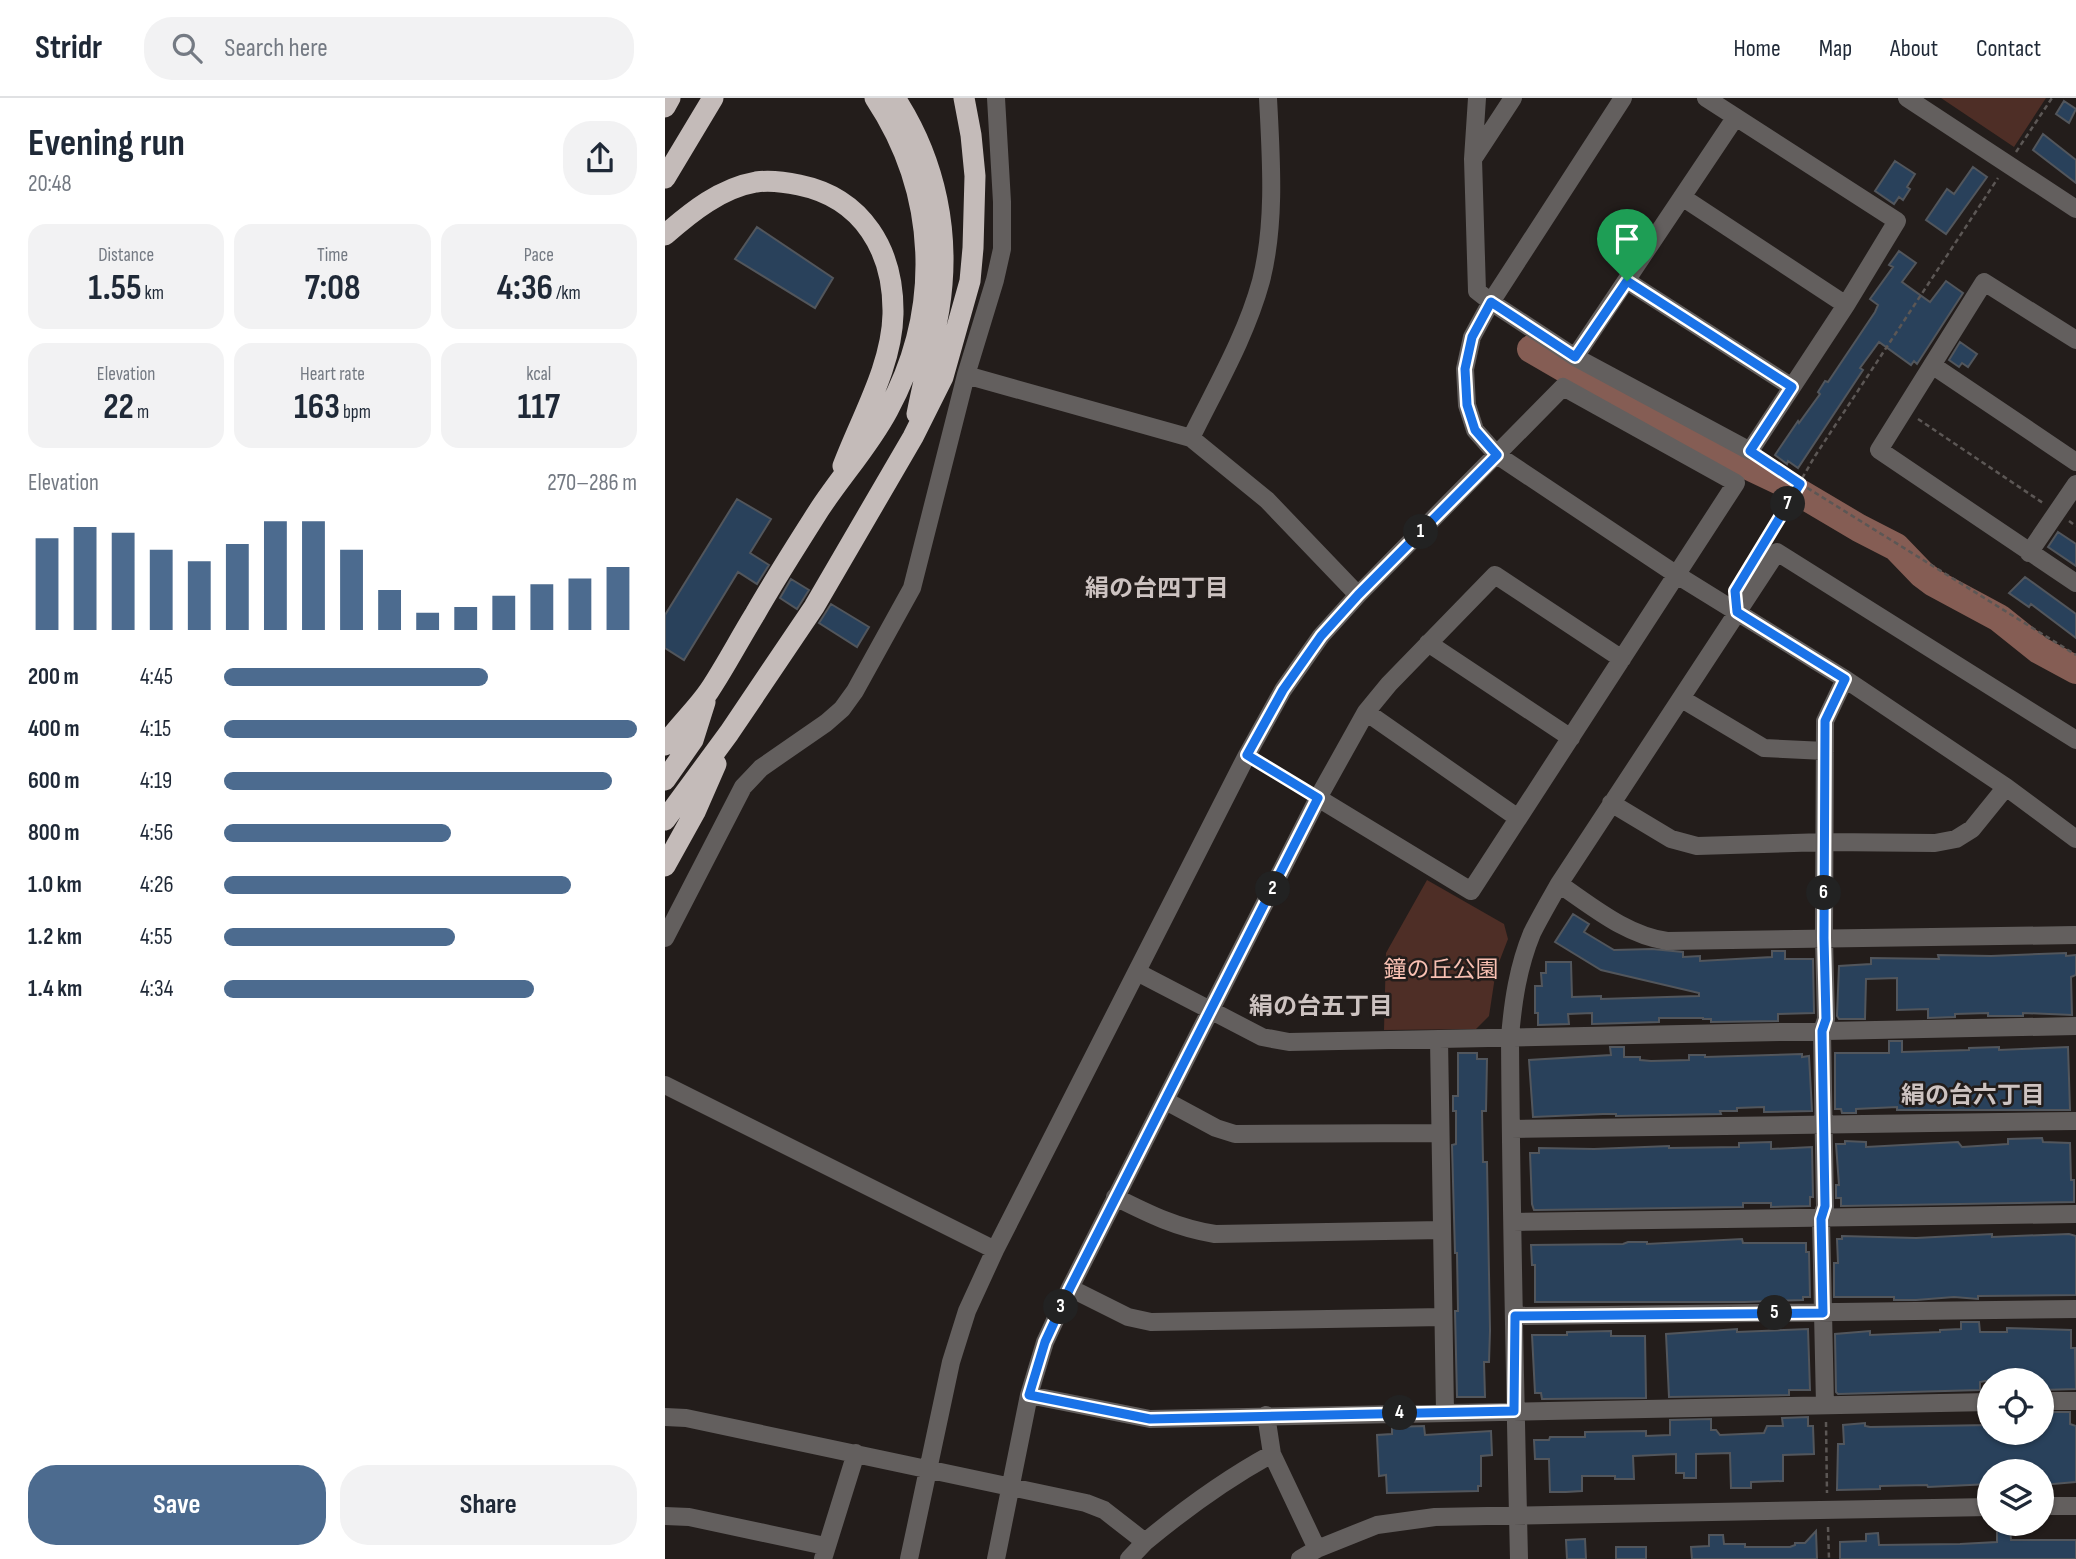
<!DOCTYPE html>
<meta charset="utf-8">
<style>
:root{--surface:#fff;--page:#f2f2f3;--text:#1f2937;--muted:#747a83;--line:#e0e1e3;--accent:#4c6b8f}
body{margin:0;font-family:"Sofia Sans Condensed","Noto Sans JP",sans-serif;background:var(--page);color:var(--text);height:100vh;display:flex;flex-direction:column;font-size:26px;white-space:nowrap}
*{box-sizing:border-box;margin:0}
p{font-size:23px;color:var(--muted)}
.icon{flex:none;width:38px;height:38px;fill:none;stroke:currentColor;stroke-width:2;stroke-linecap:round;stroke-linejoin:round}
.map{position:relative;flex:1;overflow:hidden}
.drawer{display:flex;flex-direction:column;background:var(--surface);width:665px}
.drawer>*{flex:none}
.controls{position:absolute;left:1312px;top:1270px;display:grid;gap:14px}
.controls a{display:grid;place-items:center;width:77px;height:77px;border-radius:50%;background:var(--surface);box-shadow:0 2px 5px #0004;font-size:35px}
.pin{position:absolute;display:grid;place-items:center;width:60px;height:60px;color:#fff;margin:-72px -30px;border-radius:50% 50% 50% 0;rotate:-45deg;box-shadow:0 0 7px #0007}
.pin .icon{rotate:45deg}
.km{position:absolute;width:35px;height:35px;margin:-18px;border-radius:50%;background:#222;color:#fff;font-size:19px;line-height:35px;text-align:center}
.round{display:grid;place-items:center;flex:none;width:74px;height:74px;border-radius:28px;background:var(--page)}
.summary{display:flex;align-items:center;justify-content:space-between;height:119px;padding:0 28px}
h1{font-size:38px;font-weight:700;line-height:52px}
.figures{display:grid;grid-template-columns:repeat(3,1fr);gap:10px;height:119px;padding:7px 28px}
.figures div{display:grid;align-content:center;border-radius:18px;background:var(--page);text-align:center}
.figures b{font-size:35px;font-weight:700}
.figures small{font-size:19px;font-weight:400}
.figures p{font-size:19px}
.chart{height:196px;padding:14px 28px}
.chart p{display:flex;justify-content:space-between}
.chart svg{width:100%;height:126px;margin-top:7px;stroke:var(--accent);stroke-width:6}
.cta{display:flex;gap:14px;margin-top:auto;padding:14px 28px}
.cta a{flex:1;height:80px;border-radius:28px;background:var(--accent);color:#fff;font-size:28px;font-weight:700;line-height:80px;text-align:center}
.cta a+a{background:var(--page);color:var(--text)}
ul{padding:0 28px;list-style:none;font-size:23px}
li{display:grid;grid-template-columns:112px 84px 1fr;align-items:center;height:52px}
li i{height:18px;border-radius:9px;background:var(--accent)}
header{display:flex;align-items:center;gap:42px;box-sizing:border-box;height:98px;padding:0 35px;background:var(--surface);border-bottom:2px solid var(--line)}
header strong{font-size:33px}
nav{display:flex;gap:38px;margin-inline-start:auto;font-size:24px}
.search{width:490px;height:63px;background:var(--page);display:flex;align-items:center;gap:18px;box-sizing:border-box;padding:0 24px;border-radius:28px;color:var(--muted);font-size:26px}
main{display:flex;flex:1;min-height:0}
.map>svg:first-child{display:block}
.green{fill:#4e2e26}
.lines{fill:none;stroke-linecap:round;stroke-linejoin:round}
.river{stroke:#855d54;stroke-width:28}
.building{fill:#29415b;stroke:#52565c;stroke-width:2}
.path{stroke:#5c5755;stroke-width:2.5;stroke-dasharray:5 3.5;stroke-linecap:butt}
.minor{stroke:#635f5e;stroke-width:18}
.highway{stroke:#c4bbb9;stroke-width:21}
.route-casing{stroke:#fff;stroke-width:14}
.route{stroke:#1a73e8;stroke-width:9}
.labels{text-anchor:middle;stroke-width:5;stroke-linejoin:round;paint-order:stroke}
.park-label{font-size:23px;fill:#f8c0b2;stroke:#231d1b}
.neighbourhood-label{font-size:24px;font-weight:bold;fill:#cdc3c1;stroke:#231d1b}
</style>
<header>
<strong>Stridr</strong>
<div class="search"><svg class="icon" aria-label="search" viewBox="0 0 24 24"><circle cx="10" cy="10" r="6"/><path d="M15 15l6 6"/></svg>Search here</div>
<nav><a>Home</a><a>Map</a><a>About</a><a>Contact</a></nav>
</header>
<main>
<section class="drawer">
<div class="summary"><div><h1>Evening run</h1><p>20:48</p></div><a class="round"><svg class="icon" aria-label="share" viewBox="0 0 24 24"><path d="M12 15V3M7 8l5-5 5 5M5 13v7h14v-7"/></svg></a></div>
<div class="figures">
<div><p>Distance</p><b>1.55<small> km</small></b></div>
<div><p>Time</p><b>7:08</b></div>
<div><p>Pace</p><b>4:36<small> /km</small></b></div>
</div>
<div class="figures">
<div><p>Elevation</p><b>22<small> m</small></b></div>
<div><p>Heart rate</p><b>163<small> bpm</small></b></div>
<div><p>kcal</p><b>117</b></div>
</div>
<div class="chart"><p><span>Elevation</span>270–286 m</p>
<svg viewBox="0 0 160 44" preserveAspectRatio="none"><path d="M5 44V12M15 44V8M25 44V10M35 44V16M45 44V20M55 44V14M65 44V6M75 44V6M85 44V16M95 44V30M105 44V38M115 44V36M125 44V32M135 44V28M145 44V26M155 44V22"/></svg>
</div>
<ul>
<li><b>200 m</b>4:45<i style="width:64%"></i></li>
<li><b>400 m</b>4:15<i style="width:100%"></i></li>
<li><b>600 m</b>4:19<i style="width:94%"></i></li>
<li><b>800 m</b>4:56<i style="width:55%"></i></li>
<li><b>1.0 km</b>4:26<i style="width:84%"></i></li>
<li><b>1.2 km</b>4:55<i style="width:56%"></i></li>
<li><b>1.4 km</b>4:34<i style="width:75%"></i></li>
</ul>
<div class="cta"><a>Save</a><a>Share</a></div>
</section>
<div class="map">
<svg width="1411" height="1461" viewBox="0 0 1411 1461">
<rect width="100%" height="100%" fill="#231d1b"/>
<path class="green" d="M1276,0H1381L1349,49Z
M762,782L839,826L843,841L831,872L824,918L811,931L719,932L721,855Z"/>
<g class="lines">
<path class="river" d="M866,251L997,327L1113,382L1194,430L1231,449L1257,476L1269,485L1334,520L1374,552L1411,572"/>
</g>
<path class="building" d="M1399,3L1411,11L1404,25L1391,16Z
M1378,36L1411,62V85L1368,52Z
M1230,63L1250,76L1242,89L1245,91L1238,102L1234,99L1229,106L1210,93Z
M1308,69L1322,79L1281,136L1261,122L1282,91L1289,96Z
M92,129L168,180L150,210L70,161Z
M1234,153L1251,165L1237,184L1265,204L1281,183L1298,195L1252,266L1249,263L1246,267L1214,244L1195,270L1198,272L1133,370L1123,363L1122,366L1110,357L1133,323L1134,325L1155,296L1153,294L1160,283L1163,284L1210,214L1213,207L1205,201L1228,169L1224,167Z
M1295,244L1312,256L1303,269L1297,265L1294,269L1284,262Z
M72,401L106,421L85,455L104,467L92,486L73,474L19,562L0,550V517Z
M1393,434L1411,446V468L1383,449Z
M1360,479L1411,516V540L1366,506L1364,509L1344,495Z
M126,481L144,492L132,511L115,500Z
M166,506L204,529L192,549L154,525Z
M908,816L924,826L919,834L949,852L987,851L1018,854V859L1035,858V863L1107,859V853H1120V861H1148L1149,915L1113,916V923L1046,924V921H1038V920H994V924L927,926V915L903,916L904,926L873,927V915H870V888H877L876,875H881V864H906L907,899L936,898V901L1034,898V895L936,872L890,844Z
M1401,855V858L1411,857V877L1406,879L1407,917L1358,915V918H1323V915L1290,916V919L1263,920V911L1232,912V880L1201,881L1200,921H1174L1172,918L1174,868L1206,866V860L1274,861L1273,857L1326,858Z
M1224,943H1237V954L1304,952V950L1334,949V952L1403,949L1405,1012H1232V1009L1191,1011V1015H1177L1176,1011H1170V955H1224Z
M945,949H959V959H975V962L986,963L1024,962V957H1040V959L1137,956V959L1144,958L1147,1013L1099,1014V1009L1072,1010V1013H1055L1056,1016L951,1018V1016H938L868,1019L864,962L946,957Z
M793,955H812V961H822L821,1013H817L818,1064H822L825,1232L824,1264H819L820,1299H792L790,1213H793L792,1155H790L787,1047L791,1046V1013H788V998H793Z
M1377,1040L1378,1044L1405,1045L1406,1082H1409V1104L1176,1108V1100H1171V1087H1174L1171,1046H1180V1043L1201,1044V1049L1293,1044L1297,1049L1343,1046V1041Z
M1106,1044V1051L1147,1049L1148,1099H1145V1108L1106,1109V1105H1078V1109L872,1112H869L867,1106L865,1055H874V1050L929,1051L1004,1048V1050L1074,1049V1045Z
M1327,1136V1139L1404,1136L1411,1138V1197L1313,1198V1201L1289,1199L1251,1202H1229V1199H1169V1165H1173L1172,1141H1177V1138L1251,1140Z
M1077,1141L1078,1145H1141V1154H1144L1145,1199H1138V1202L1080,1204H870V1167H867L866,1147L958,1146L963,1144H982V1146Z
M1296,1224H1314L1315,1234H1342V1230L1406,1232V1250H1410L1411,1291L1377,1292V1283H1320L1315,1284V1292L1173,1296L1171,1294L1170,1236L1205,1233V1237L1275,1234V1232L1296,1231Z
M1072,1231V1234L1143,1231L1145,1292H1124V1297L1004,1299L1001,1236Z
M946,1233V1238H980L981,1300L877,1301L876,1295H870L867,1237H902V1234Z
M1380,1314H1405V1326L1411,1328V1384L1377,1387V1374H1325V1386L1263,1389L1262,1387L1215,1388V1391L1172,1392L1173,1346H1179L1178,1327L1200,1325V1328L1205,1329L1325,1327V1335H1377V1326H1380Z
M1143,1319V1328H1148L1149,1356L1118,1357V1383L1086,1384V1390H1066L1065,1355L1031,1356V1380H1019V1375H1011V1356L968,1358L969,1381H950V1378H917V1393L901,1394H885L884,1361H870L869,1342H884L885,1339H920V1334L981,1333V1338L1005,1337V1322L1046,1321V1332H1051L1055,1337L1099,1335L1102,1328H1118L1117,1320Z
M759,1328L760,1337L826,1333L827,1357L816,1358V1388H813V1393L722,1395L721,1377L714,1378L712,1337L727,1336V1329Z
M1345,1431L1346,1442H1411V1461H1175V1444L1201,1443V1436L1213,1435L1214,1447L1295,1446L1332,1444V1432Z
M1151,1433L1152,1461H1027L1026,1449L1044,1448V1437H1058L1059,1446H1080V1449H1125L1130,1447V1445H1140Z
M920,1441L921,1461H902L901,1442Z
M951,1449H981V1461H951Z"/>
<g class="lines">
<path class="path" d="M1351,54L1387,0
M1253,321L1378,405
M1099,363L1411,557
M1404,423L1411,428
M1103,439L1150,358L1333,80
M596,666L638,691
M1161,1324L1162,1395
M1163,1429L1164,1461"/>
<path class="minor" d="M812,0L808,61L812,193L826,204L910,259L1085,353L1181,207L1232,123L1041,0
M958,0L826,204L807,239L800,271L802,307L810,332L832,357L1012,477L1180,581L1341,689L1411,741
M1242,0L1411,111
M810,58L848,0
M1017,99L1181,207
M962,183L1127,289
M1411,242L1319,184L1214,352L1411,485
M910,259L1070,20
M1267,267L1411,364
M301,277L526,340L602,402L693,497
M526,340C551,289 581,238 596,183C611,124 606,59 603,0
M1364,455L1411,386
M763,545L906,640
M1017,601L1099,650L1160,653
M701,614L853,720
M946,705L1006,741L1032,748L1160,744L1270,745L1291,741L1307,731L1341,689
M894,786C928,809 961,837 1002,843L1411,837
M0,840L78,689L96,670L161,625L177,611L190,593L247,490L301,277L330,182L337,151V104L331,0
M472,874L597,939L624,944L1411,928
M774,941L780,1314
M0,987L330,1152
M501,1003L551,1030L570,1036L775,1035
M846,1031L1411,1023
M450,1099C484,1116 512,1130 550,1136L777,1132
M848,1124L1411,1116
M405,1190L463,1219L486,1224L778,1219
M850,1218L1411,1211
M364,1297L485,1321L1325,1304
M1377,1303H1411
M1160,1307L1156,1121L1160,1109L1157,933L1161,921L1159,840L1160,623L1180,581
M601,1317L607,1356L652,1451
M0,1319L21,1320L421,1405L439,1412L480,1444C520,1411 561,1381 607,1356
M1377,1408H1411
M0,1418L24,1419L160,1448
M158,1461L191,1355
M244,1461L286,1264L302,1213L330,1152L582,657L618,592L656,538L693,497L898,289L1071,385L806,793L653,700
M331,1461L364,1297L380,1244L405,1190L653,700L701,614L724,586L830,477L957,561
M464,1461L480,1444
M635,1461L652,1451L712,1427L770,1419L1325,1409
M854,1461C850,1287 846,1113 845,939C848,903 853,869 867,835C875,819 885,802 894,786L1112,454L1411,642"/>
<path class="highway" d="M230,0C271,63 286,137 274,211C268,246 259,281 252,316
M0,9L5,0
M0,80L48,0
M0,137C26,114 56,90 91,84C105,82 120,84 134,87C198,100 229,153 228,216C227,268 196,320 178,368
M0,647C13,628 31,612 44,593C60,569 74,542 90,516C110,481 132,447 154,412C176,378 204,348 223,312C278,211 273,95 210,0
M0,682L28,642L40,604
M0,722L64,635L149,509L248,339L278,279L305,183L308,150L310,78L306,37L299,0
M0,768L30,714L51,666"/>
</g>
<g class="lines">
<g class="route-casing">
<path id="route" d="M962,183L1127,289L1085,353L1135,386L1070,493L1072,514L1180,581L1160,623L1159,840L1161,921L1157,933L1160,1108L1156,1121L1158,1215L850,1218L849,1313L485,1321L364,1297L380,1244L405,1190L653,700L582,657L618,592L656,538L693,497L832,357L810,332L802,307L800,271L807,239L826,204L910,259Z"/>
</g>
<use href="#route" class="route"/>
</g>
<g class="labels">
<g class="park-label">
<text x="776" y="879">鐘の丘公園</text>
</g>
<g class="neighbourhood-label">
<text x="492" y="498">絹の台四丁目</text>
<text x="656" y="916">絹の台五丁目</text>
<text x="1308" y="1005">絹の台六丁目</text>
</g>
</g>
</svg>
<div class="controls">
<a><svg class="icon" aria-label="locate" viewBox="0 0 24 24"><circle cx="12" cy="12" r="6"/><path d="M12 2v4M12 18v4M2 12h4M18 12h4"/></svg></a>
<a><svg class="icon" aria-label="layers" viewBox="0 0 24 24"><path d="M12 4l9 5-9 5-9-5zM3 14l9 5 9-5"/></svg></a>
</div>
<div class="pin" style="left:962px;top:183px;background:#1e9e55"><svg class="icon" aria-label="arrive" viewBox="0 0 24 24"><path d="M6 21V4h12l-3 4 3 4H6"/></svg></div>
<b class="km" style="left:756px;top:434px">1</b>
<b class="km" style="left:608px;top:791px">2</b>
<b class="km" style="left:396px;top:1209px">3</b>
<b class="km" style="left:735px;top:1315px">4</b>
<b class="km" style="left:1110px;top:1215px">5</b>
<b class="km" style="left:1159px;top:795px">6</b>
<b class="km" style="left:1123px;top:406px">7</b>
</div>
</main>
